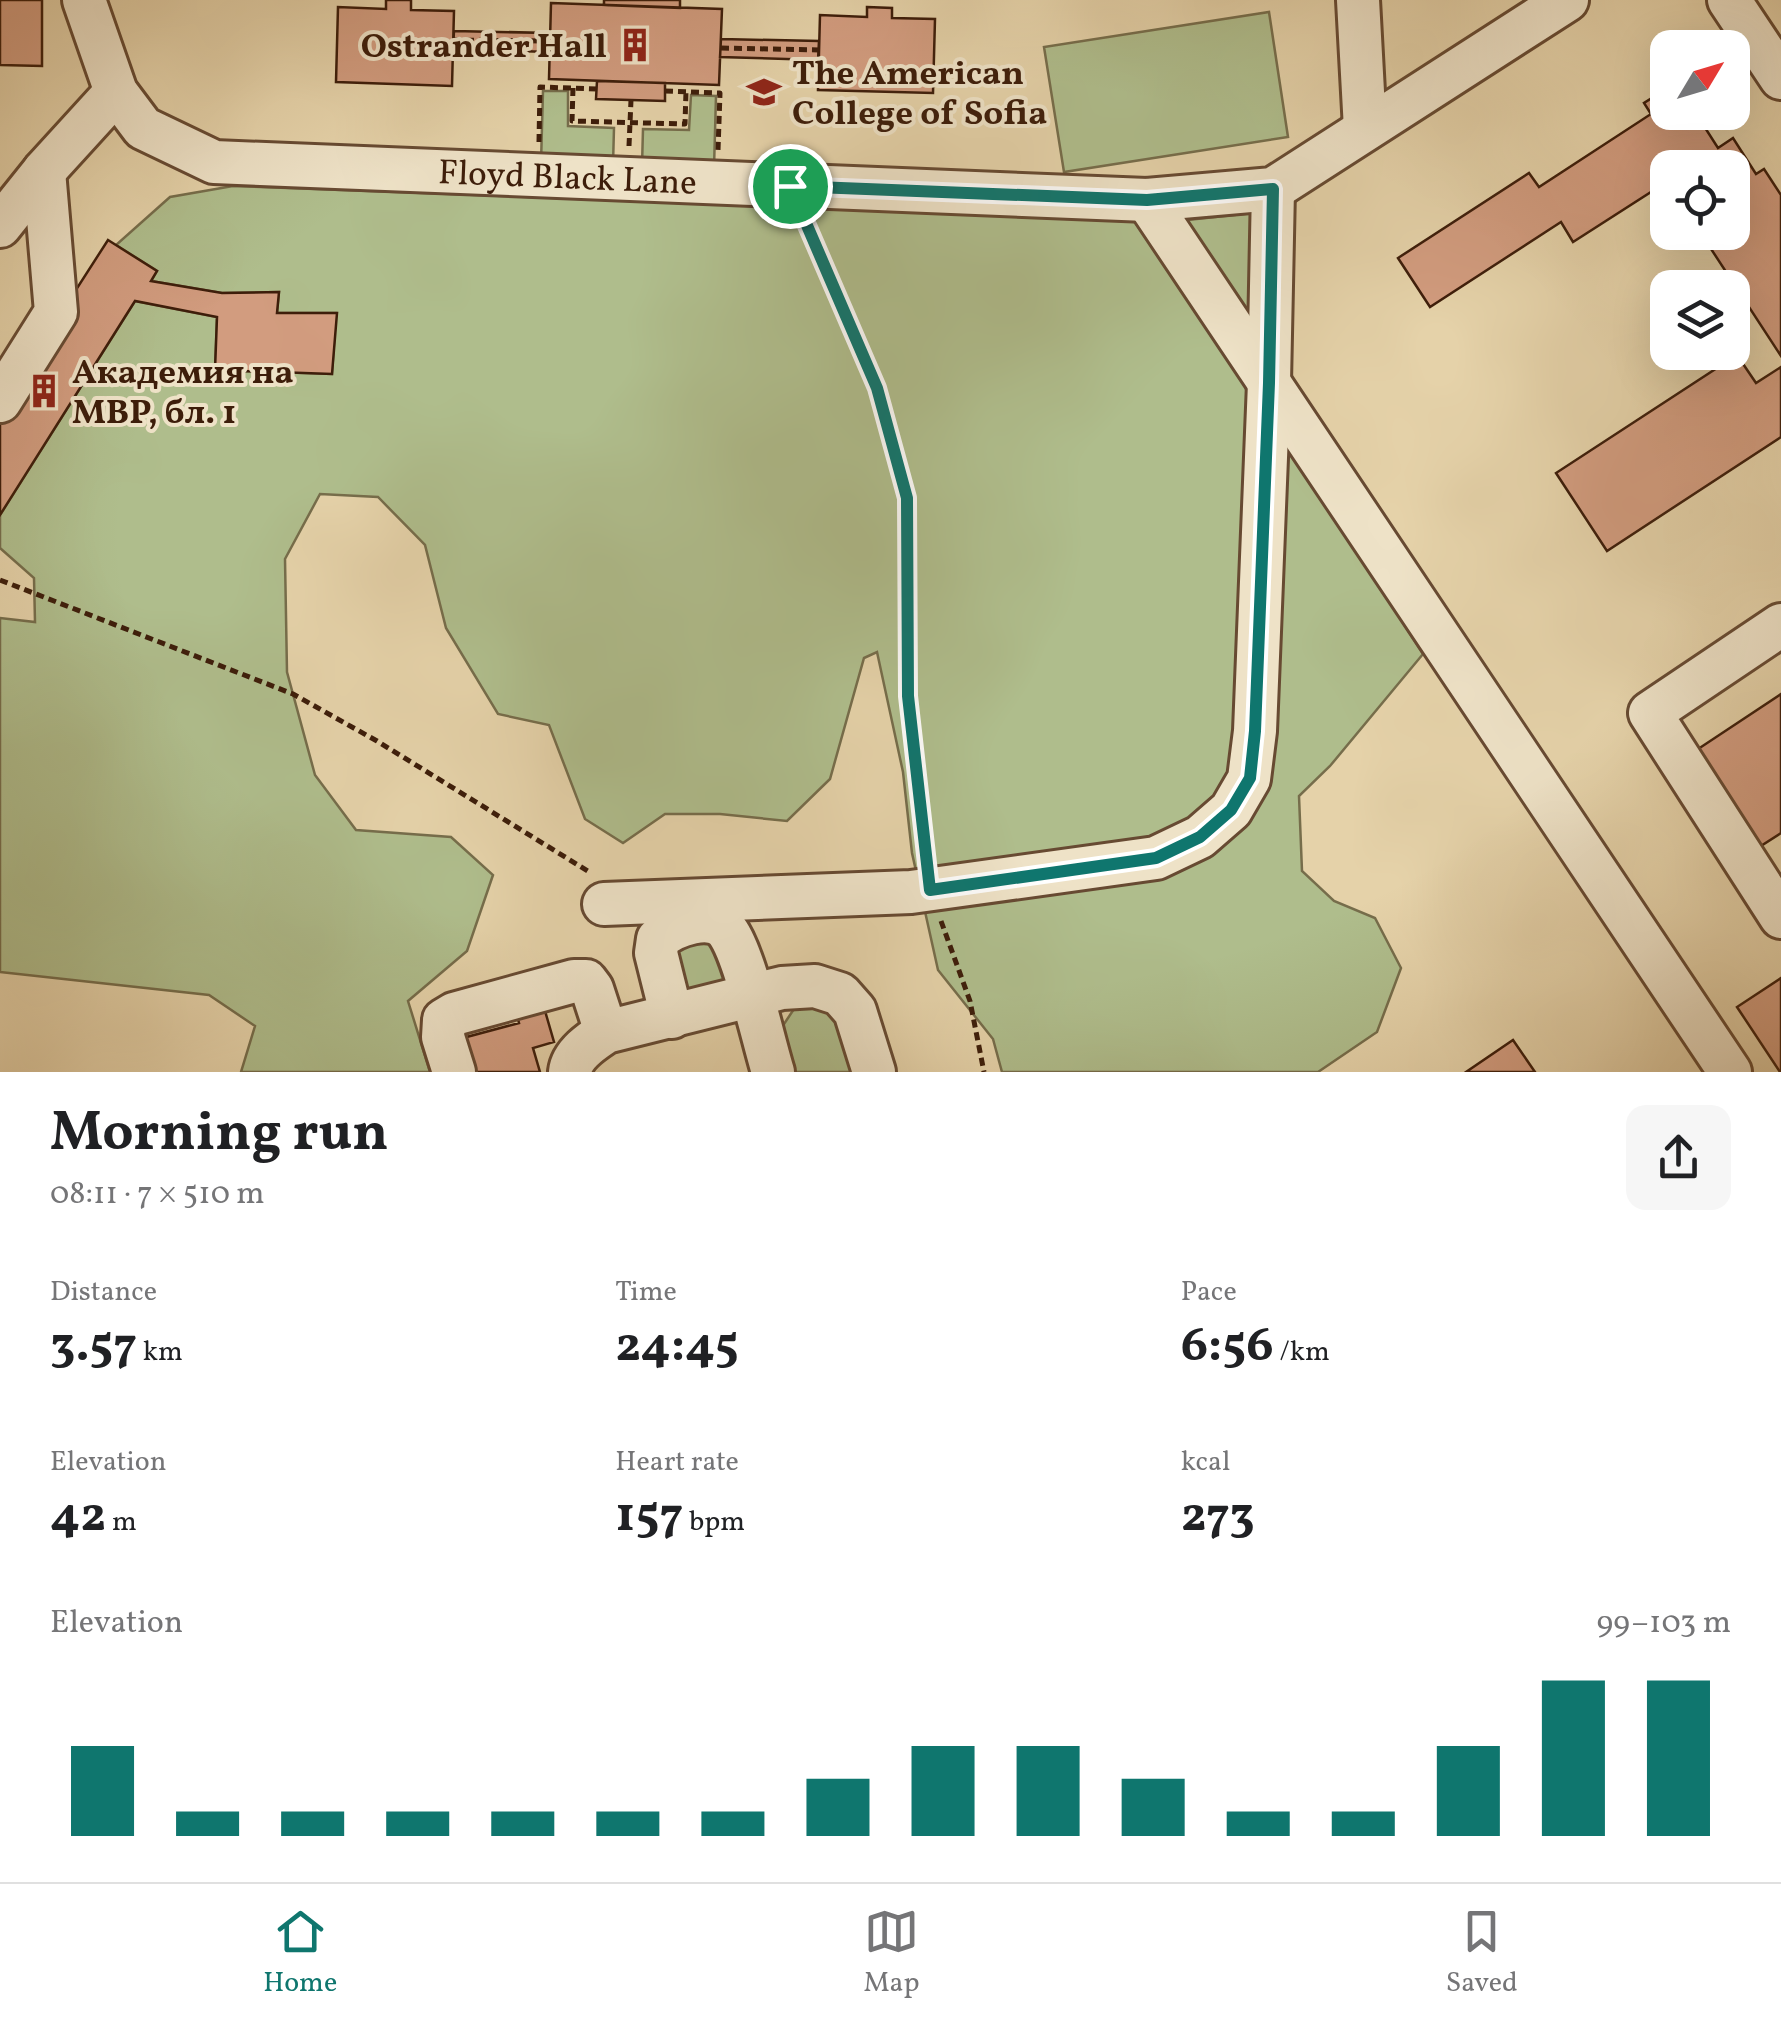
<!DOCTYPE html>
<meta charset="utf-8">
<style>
:root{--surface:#fff;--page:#f6f6f6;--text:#202124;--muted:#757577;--line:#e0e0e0;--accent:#0f766e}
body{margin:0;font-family:Vollkorn,serif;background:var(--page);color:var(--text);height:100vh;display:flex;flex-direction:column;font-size:38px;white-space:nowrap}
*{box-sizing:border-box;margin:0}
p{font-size:32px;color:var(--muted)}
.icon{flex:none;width:55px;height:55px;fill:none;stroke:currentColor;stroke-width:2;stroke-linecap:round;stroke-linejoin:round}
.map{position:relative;height:1072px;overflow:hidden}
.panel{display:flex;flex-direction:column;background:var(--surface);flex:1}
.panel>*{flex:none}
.needle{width:65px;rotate:52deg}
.tools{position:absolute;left:1650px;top:30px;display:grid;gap:20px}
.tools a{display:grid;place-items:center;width:100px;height:100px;border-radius:20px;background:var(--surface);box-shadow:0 10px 40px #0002;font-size:50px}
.pin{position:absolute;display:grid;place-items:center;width:85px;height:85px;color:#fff;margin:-42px;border:5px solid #fff;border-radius:50%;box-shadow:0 2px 10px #0007}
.round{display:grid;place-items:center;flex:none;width:105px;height:105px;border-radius:20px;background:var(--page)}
.summary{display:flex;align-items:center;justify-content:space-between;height:170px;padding:0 50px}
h1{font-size:55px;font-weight:700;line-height:75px}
.metrics{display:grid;grid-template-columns:repeat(3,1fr);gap:15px;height:170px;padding:10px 50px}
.metrics div{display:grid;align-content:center}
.metrics b{font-size:50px;font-weight:700}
.metrics small{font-size:28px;font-weight:400}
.metrics p{font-size:28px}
.chart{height:280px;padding:20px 50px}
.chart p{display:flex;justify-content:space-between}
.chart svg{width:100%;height:180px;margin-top:10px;stroke:var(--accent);stroke-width:6}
.dock{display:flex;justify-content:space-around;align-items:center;height:140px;border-top:2px solid var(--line);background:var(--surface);font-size:28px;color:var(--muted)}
.dock a{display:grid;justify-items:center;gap:5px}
.dock .selected{color:var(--accent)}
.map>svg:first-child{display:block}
.green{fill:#afbd8c;stroke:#766d4b;stroke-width:2.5}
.building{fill:#d29c7f;stroke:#3d1d0a;stroke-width:2.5}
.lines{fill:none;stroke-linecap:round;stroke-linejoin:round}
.minor-casing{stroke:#674a32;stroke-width:48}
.path{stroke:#3d1d0a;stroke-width:5;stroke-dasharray:8 5;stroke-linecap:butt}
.minor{stroke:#eee2c7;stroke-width:42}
.route-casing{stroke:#fff;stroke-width:20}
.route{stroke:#0f766e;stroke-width:12}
.labels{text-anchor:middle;stroke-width:8;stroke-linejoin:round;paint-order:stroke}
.poi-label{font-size:35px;font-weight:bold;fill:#3d1d0a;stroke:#eee2c7;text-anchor:start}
.street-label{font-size:35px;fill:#3d1d0a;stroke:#eee2c7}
</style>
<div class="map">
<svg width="1781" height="1072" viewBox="0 0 1781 1072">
<rect width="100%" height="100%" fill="#e5d2a9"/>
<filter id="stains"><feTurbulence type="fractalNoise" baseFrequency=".002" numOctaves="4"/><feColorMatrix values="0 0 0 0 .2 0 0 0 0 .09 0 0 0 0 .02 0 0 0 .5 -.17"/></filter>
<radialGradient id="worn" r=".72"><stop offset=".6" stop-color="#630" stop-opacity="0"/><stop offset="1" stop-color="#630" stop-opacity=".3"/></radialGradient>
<path class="green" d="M1269,12L1288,137L1064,172L1044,47Z
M543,91H568V126L614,128L613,165L541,163Z
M691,95L716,96L714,168L642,166L643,129L689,130Z
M233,186L1178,221L1253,213L1256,393L1423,654L1330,766L1299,796L1302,871L1334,901L1375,918L1401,968L1377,1032L1318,1072H1002L993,1039L938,970L912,853L903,772L877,652L864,658L830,779L787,821L720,814H665L623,843L585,819L549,725L498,714L446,628L425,545L378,497L320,494L285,559L287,672L315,775L356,830L451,837L493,875L467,951L408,1001L430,1072H241L255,1026L209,995L0,972V618L35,622L34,578L0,548V515L135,301L217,317L215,370L332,374L336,313H277L279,292L222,293L151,281L157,271L116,245L170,197Z
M712,941L729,980L685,995L672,958L686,943Z
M806,1003L839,1014L856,1072H791L782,1027L794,1009Z"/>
<path class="building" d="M0,0H42V66L0,65Z
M386,0H411V10L454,11L452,86L336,82L338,7L386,9Z
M604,0H680V8L604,5Z
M551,3L722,9L719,85L549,79Z
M867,7L892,8V18L935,19L933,93L818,90L820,15L867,17Z
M454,31L550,33V52L453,49Z
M721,39L819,41L818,60L720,57Z
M597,81L665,83V101L596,99Z
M1668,88V112H1695L1718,148L1733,138L1756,174L1764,169L1781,195V356L1700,232H1732V168H1698L1695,163L1688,168H1668V181L1573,242L1561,222L1430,307L1398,258L1529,173L1539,187L1651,114L1644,103Z
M108,240L157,271L151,281L222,293L279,292L277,313H337L332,374L215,370L217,317L135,301L0,515V408Z
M1737,355L1756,383L1781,367V437L1607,551L1556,473Z
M1781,694V833L1753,851L1689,755Z
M1781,978V1072H1780L1737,1007Z
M541,997L554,1042L533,1048L540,1072H472L463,1038L519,1023L514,1004Z
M1513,1040L1535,1072H1466Z"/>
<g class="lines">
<g class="minor-casing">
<g id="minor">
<path id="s1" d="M84,0L116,92L143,128L214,162L1147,200L1273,189L1567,0"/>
<path d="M1358,0L1365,129"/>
<path d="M1729,0L1781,78"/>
<path d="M1147,200L1730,1072"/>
<path d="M0,226L44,171L116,92"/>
<path d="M0,401L56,312L44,171"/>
<path d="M1781,625L1650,713L1781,917"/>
<path d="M604,904L911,892L1156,858L1200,837L1231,810L1249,779L1255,731L1269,383L1273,189"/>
<path d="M672,1017L656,953L658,939C673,926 711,911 727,931C745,955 763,1040 773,1072"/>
<path d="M454,1072L443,1037L444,1020L454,1014L574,981H586L592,989L606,1032"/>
<path d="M570,1072C572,1054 592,1041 606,1032L782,988L815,986L840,994L855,1011L874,1072"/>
</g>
</g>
<path class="path" d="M453,40L550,41
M721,48L819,50
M573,88L572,121L685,124L686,91
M665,91L720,93L718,150
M539,142L540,87L597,89
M629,146L631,100
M804,219L877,388L907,497L908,695L926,858
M0,580L293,694L377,741L591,873
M941,921L970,1001L984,1072"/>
<use href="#minor" class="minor"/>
</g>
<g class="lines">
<g class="route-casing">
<path id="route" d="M790,186L1147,200L1273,189L1269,383L1255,731L1250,778L1231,810L1200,837L1156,858L930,890L908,696L907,498L877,388Z"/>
</g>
<use href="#route" class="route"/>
</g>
<defs>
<g id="building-bare" transform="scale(2.7)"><path d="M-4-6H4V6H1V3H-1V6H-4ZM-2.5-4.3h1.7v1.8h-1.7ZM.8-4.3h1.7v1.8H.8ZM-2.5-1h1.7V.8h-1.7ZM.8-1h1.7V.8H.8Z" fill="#8f2418" stroke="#eee2c7" stroke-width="2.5" paint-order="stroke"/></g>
<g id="school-bare" transform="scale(2.7)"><path d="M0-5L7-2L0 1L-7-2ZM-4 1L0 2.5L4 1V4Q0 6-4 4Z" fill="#8f2418" stroke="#eee2c7" stroke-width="2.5" paint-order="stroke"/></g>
</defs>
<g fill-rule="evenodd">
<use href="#building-bare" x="635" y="45"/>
<use href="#school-bare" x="764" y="92"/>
<use href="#building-bare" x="44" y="391"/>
</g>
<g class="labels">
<g class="poi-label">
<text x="607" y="57" text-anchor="end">Ostrander Hall</text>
<text x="792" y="84">The American<tspan x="792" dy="40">College of Sofia</tspan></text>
<text x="72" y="383">Академия на<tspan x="72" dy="40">МВР, бл. 1</tspan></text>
</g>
<g class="street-label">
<text dy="12" stroke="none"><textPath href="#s1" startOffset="575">Floyd Black Lane</textPath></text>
</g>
</g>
<rect width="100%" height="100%" filter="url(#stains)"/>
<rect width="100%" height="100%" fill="url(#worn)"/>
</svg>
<div class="tools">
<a><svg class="needle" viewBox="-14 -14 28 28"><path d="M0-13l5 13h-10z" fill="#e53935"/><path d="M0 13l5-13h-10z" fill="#757577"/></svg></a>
<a><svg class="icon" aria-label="locate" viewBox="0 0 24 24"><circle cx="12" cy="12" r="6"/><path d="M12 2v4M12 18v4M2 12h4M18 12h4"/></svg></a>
<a><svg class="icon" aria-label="layers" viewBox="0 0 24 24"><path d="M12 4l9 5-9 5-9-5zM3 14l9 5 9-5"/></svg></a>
</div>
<div class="pin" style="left:790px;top:186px;background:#1e9e55"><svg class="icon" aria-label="arrive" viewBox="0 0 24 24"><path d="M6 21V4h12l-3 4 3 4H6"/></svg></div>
</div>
<section class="panel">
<div class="summary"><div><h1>Morning run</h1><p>08:11 · 7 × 510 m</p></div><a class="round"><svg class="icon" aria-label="share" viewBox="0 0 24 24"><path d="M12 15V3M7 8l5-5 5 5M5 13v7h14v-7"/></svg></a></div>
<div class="metrics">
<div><p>Distance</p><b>3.57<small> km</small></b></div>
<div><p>Time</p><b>24:45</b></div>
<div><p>Pace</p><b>6:56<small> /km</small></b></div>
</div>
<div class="metrics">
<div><p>Elevation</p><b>42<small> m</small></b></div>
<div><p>Heart rate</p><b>157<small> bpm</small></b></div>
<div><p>kcal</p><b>273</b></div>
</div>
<div class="chart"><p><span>Elevation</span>99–103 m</p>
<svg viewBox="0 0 160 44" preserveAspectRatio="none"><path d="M5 44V22M15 44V38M25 44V38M35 44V38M45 44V38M55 44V38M65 44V38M75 44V30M85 44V22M95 44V22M105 44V30M115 44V38M125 44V38M135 44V22M145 44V6M155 44V6"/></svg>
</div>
</section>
<nav class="dock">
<a class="selected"><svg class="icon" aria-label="home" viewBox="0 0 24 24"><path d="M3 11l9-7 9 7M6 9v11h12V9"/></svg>Home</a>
<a><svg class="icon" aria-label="map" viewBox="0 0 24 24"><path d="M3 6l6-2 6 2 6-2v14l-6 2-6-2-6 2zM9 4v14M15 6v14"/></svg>Map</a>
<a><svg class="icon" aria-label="saved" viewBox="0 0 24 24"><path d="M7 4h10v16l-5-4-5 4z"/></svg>Saved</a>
</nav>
